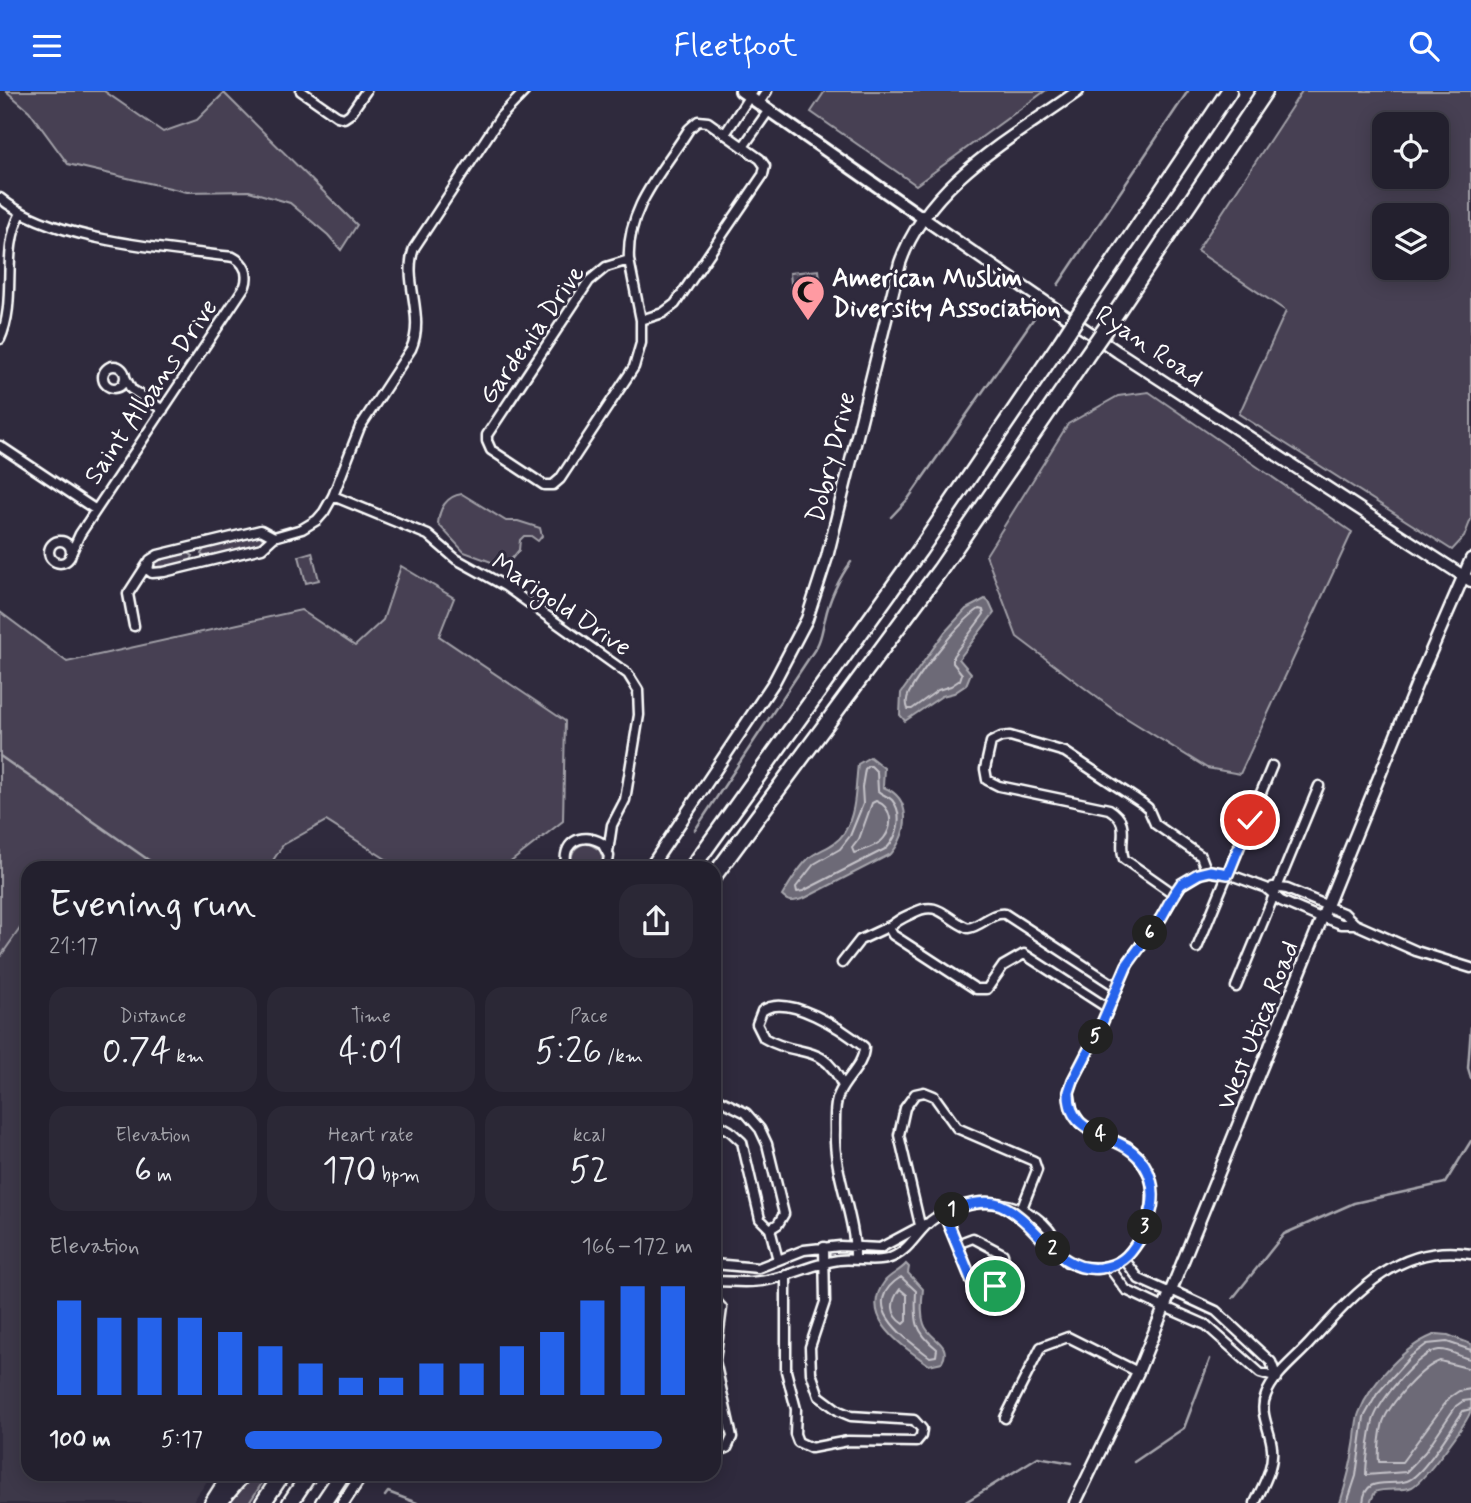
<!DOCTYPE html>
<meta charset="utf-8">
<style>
:root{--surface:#23202e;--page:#2b2836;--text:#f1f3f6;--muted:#a3a3aa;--line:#403e4a;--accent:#2563eb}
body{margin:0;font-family:Mynerve,sans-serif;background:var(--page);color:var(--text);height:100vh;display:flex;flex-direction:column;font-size:26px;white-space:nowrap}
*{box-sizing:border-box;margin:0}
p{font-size:23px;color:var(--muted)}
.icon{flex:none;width:38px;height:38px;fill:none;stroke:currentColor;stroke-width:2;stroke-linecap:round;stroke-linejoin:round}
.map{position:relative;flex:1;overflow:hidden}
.drawer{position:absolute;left:21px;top:770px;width:700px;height:620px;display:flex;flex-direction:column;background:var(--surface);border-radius:21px;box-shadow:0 4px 18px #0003,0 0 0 2px var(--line)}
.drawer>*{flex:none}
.buttons{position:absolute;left:1372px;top:21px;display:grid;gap:14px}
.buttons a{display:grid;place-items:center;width:77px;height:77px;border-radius:14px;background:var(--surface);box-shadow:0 4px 18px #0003,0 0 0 2px var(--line);font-size:35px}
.pin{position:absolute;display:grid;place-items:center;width:60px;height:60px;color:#fff;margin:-30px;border:4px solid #fff;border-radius:50%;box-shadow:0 2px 7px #0007}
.km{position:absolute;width:35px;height:35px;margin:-18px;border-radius:50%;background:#222;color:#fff;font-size:19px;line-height:35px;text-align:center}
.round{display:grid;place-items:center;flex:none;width:74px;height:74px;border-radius:21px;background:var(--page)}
.overview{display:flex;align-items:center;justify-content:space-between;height:119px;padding:0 28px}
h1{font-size:38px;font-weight:600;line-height:52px}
.figures{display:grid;grid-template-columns:repeat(3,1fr);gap:10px;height:119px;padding:7px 28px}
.figures div{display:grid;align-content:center;border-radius:18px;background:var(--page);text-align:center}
.figures b{font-size:35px;font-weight:600}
.figures small{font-size:19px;font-weight:400}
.figures p{font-size:19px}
.chart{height:196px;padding:14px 28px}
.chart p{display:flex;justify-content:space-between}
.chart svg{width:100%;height:126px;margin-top:7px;stroke:var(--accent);stroke-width:6}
ul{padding:0 28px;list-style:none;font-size:23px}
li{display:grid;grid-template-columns:112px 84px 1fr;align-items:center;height:52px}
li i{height:18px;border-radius:9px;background:var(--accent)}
header{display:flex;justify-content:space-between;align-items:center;height:91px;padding:0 28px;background:var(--accent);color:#fff;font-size:32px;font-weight:600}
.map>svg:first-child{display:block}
.built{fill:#3c3749}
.green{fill:#464152;stroke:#a2a0a8;stroke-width:2;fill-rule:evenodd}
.water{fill:#6d6a77;stroke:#a7a6ad;stroke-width:2}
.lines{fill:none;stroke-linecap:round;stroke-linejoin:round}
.shore{stroke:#c5c3c9;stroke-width:2}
.stream{stroke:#a7a6ad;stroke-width:2.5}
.minor-casing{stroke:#fff;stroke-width:13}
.tertiary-casing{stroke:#fff;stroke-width:15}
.secondary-casing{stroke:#fff;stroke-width:16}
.motorway-casing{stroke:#fff;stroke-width:19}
.minor{stroke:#2f2a3d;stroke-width:8}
.tertiary{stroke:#2f2a3d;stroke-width:10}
.secondary{stroke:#2f2a3d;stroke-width:10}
.motorway{stroke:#2f2a3d;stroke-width:14}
.motorway-bridge-casing{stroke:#fff;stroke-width:19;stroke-linecap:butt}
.motorway-bridge{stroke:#2f2a3d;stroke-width:14}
.route-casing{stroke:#fff;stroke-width:14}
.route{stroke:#2563eb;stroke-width:9}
.labels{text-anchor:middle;stroke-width:6;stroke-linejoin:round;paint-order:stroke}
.poi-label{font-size:26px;font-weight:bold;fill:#fff;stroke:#2f2a3d;text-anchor:start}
.street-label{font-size:26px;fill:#fff;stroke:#2f2a3d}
</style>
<header><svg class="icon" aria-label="menu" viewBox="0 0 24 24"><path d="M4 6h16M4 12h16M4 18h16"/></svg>Fleetfoot<svg class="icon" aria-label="search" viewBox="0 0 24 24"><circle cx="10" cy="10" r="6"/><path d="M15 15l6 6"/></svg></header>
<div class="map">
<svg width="1471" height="1412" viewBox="0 0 1471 1412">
<rect width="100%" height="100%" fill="#2f2a3d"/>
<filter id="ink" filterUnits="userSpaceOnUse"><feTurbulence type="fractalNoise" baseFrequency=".0143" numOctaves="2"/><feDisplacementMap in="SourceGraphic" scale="14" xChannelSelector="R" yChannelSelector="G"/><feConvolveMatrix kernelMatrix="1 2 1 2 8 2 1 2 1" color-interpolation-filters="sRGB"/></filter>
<g filter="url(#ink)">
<path class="built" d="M28,826V1382L212,1383L192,1412H0V866Z"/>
<path class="green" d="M6,0H104L163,41L197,29L224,2L357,134L341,159L328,144L290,112L249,100L187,101L68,73L29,20Z
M825,0H1045L916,94L811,21Z
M1302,0H1471V428L1464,446L1452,459L1239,323L1286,220L1197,160ZM1384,33H1437V86H1384ZM1384,124H1437V177H1384Z
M819,179L821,199L792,202L790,182Z
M1149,301L1352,441L1240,683L1207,677L1115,620L1017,546L986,464L1068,333L1118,305Z
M462,403L506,430H518L540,437L542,445L538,450L531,445H524L520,449L519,459L505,476L464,461L438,433C439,418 446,405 462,403Z
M259,444L263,448L261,453L206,467L201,463L204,458Z
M312,461L319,489L306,492L299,465Z
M188,462L193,465L190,471L160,478L152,475L158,469Z
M401,475L454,507L439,545L565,630L563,730L503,777H400L326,730L283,754L268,777H28V826L0,866V521L67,571L301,519L355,555L383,529Z
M588,752L601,760L603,770L601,777H574C568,764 574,754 588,752Z
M253,1383H268L249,1412H230Z"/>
<path class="water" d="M985,508L989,511L994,522L959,568L971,582L966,594L954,602L942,605L905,630L900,624L901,602L945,541L966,518Z
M870,666L884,677L883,696C913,707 909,742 891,763L805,807C795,810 790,813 782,805C789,793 798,778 808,768C819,758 835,756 844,742C857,720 855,697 858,673Z
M906,1173L909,1176L908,1182L923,1198C922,1209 920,1222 924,1233C929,1249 953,1252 942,1271L929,1274C903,1255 857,1227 885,1190C891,1183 900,1180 906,1173Z
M1437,1243L1448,1244L1471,1253C1471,1272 1471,1300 1471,1319C1468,1331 1424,1390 1412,1396C1401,1401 1386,1396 1375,1401L1370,1412H1340C1346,1393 1351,1375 1354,1354C1356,1344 1355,1332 1359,1322C1370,1293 1407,1252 1437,1243Z"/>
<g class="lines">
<path class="shore" d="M979,518L983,519L984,523L953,565V572L962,583L960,589L951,595L938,599L912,618H908C906,613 906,608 909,602C921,580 958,532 979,518Z
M868,675H871L877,681L878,700C882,704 888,705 892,709C904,723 898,745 887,757L803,800L797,801L796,796L814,773L840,758L850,745L863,713L862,696L865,678Z
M876,710C892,716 894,734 884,747C879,754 862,760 854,762L852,757L859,748L872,712Z
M901,1186L916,1200C915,1228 913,1239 937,1258L936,1265L930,1266C906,1248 856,1214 901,1186Z
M900,1198L907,1204V1230L904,1233C890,1224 890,1211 900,1198Z
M1471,1268C1460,1267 1451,1258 1439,1259C1419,1261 1378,1310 1373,1330C1370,1341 1366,1373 1366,1384L1406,1381L1425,1361L1456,1315L1463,1310L1471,1309
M1471,1278L1440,1270C1422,1276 1390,1312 1383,1331C1380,1342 1378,1360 1379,1371H1402L1450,1306L1459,1300L1471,1298
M1347,1412L1356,1385L1364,1326L1377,1303L1411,1265L1427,1253L1447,1251L1471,1259
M1363,1412C1365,1383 1389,1396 1407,1390C1422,1386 1453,1335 1463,1320L1471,1318"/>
<path class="stream" d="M1058,194L1188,0
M891,426L908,408L1034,227
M0,665L160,777
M695,739L817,555C822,545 822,538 825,528C829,509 839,487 851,471
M1471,936L1468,977L1471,987
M1233,1207L1284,1143L1354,1112L1445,1092L1471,1050
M1134,1371L1184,1337L1210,1268
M385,1405L388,1401L417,1412
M964,1412L1038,1366L1072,1372"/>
<g class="minor-casing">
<path id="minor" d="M301,0L337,25L344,27L350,23L366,0
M759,12L767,0
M698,30L708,31L760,68L765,75L763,84L675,213L663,222L641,229V252L634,276L560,388L553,394H544L491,359L487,350V344L589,190L606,176L629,169C626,117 663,80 689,38Z
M725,43L753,0
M743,56L769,19
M0,107C51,150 167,158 233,166C245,172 249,183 245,195L80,443L70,465
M629,169L641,229
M0,248C18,208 0,161 21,122
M103 286a11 11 0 1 1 22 0a11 11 0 1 1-22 0Z
M125,286L131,298L163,319
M0,355L96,419
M333,405L428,444L456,468L505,495L628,583L638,599L639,624L625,709L612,734L608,761
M261,439L274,446L262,457L164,481L152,482L148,479L150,469L158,464Z
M274,446L302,438L317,429L324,421L333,405L360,336L411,258C426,225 402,190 414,157L501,25L525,0
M49 461a11 11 0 1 1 22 0a11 11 0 1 1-22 0Z
M134,535L128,503L148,472
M289,777H290
M567,777C560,752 581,740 602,752L609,765L607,777
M1273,796L1287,798L1328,815
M1174,803L1124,768C1117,749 1133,733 1109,718L999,695L987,689L985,678L991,651L1001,646L1010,645L1065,661L1142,712L1148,717L1155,733L1201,765L1207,781
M1323,826L1341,833H1355L1345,823L1328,816
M1355,833L1416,860L1471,877
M1197,857L1272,675
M842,872L860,849L890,835
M1236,896L1319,695
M1109,918L1024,863L1003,875L987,898H976L893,844L889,837C895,830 904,826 913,822C939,808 945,828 968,837C982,835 991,821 1005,823L1117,896
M843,995C822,949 799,968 764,947L757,933L762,920C787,901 844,939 864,956C864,974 846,987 839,1003C834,1013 835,1029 835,1040C833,1083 856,1126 855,1168
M714,1006L746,1022L760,1038L767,1053L784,1123L778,1133L770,1138
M714,1031L730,1040L742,1051L760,1128L770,1138L778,1169
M1004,1115L1031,1134L1067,1171L1080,1176L1098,1177L1117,1173L1127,1165L1139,1150L1152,1116V1094L1149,1083L1138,1065L1127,1055L1091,1041L1080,1032L1072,1018L1069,1001L1073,990L1100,937L1129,870L1161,827L1181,794L1201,782L1210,780L1228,783L1266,797L1281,810L1323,828
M944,1122L976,1200L982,1205L991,1202L1004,1172L1003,1163L973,1147L957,1153
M920,1134L899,1044L905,1017L915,1003L924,1001L934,1005L957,1037L1034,1070L1037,1079L1022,1117
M1124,1168L1139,1188L1170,1202
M714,1173L758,1177L804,1159L840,1155L880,1157L925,1133
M1109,1176L1126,1199L1164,1217
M786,1184V1280L796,1318L795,1343L798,1351L811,1357L848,1350L916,1351L921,1345L922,1338L914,1329L851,1325L839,1320L819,1305L811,1282L810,1256L825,1211L824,1156
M714,1190C732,1190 750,1193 767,1189C792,1185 814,1172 839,1169C855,1167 872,1172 887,1168C910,1162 917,1138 935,1127C979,1098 1048,1110 1062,1165
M714,1208L722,1217L715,1270L732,1346L727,1357L714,1361
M1165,1216L1206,1234L1260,1282L1277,1287L1271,1271L1216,1220L1171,1199
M1005,1327L1041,1256L1068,1246L1138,1281
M1255,1412C1263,1394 1274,1377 1272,1357C1271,1339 1258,1322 1266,1304C1273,1285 1293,1270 1307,1255C1351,1207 1397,1150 1471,1163"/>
</g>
<g class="tertiary-casing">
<path id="tertiary" d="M923,127L1118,261L1471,490
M650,777L774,591L807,528L827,466L900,172C928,91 1012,47 1078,0
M210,1412L229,1382
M343,1412L363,1382
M1075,1412L1138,1281L1418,590L1471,468"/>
</g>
<g class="secondary-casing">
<path id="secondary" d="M741,0L923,127"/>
</g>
<g class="motorway-casing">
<path id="motorway" d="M1085,214L1229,0
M1110,231L1265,0
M692,777L919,460L1061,251
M714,785L940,479L1085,267
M219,1412L244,1382
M263,1412L283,1382
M290,1412L310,1382
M323,1412L343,1382"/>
</g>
<use href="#minor" class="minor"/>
<use href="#tertiary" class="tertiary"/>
<use href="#secondary" class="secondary"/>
<use href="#motorway" class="motorway"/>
<g class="motorway-bridge-casing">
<path id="motorway-bridge" d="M1061,251L1085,214
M1085,267L1110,231"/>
</g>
<use href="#motorway-bridge" class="motorway-bridge"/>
</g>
</g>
<g class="lines" filter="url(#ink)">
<g class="route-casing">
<path id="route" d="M995,1195L987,1205H982L976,1200L944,1122C959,1115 985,1107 1001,1114C1038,1130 1056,1183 1101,1177C1119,1174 1129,1166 1138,1150C1149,1132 1157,1110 1151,1089C1136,1034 1068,1057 1069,1001L1073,989L1100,937L1127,874L1161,827L1174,803L1181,793L1198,783L1210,780L1228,783L1250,729"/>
</g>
<use href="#route" class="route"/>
</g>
<defs>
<g id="mosque-pin" transform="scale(1.75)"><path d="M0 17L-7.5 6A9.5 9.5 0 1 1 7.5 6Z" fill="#ff9aa2" stroke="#2f2a3d"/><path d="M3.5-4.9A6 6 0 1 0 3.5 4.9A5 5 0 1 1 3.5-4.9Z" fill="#111"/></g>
</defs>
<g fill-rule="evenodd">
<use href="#mosque-pin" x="808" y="201"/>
</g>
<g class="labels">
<g class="poi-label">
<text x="832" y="195">American Muslim<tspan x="832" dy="30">Diversity Association</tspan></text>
</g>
<g class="street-label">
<text transform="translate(531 243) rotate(-55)" y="9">Gardenia Drive</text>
<text transform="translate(1150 254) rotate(34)" y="9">Ryan Road</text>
<text transform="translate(150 300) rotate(-56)" y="9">Saint Albans Drive</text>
<text transform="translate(830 366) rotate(-76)" y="9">Dobry Drive</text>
<text transform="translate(562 513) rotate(34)" y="9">Marigold Drive</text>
<text transform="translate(1257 934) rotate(-68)" y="9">West Utica Road</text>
</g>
</g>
</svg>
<div class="buttons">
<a><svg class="icon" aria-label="locate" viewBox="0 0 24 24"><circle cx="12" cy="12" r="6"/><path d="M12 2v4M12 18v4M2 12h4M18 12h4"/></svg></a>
<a><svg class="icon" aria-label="layers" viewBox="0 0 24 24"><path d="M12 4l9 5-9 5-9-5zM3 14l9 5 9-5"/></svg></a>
</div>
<div class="pin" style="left:995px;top:1195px;background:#1e9e55"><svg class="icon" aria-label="arrive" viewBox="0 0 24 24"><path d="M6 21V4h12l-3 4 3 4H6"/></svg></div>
<div class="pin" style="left:1250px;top:729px;background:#d93025"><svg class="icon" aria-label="check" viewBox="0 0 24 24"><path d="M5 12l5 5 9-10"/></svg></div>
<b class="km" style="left:952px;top:1119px">1</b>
<b class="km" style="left:1053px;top:1158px">2</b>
<b class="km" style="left:1145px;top:1136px">3</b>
<b class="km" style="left:1101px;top:1044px">4</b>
<b class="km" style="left:1096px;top:946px">5</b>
<b class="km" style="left:1150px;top:842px">6</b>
<section class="drawer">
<div class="overview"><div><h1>Evening run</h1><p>21:17</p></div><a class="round"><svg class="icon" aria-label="share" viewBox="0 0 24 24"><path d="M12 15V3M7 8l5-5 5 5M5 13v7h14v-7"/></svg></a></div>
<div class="figures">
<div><p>Distance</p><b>0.74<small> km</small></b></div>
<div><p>Time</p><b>4:01</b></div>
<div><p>Pace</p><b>5:26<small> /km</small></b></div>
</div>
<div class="figures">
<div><p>Elevation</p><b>6<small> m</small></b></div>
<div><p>Heart rate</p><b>170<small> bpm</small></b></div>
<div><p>kcal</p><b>52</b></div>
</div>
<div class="chart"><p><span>Elevation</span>166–172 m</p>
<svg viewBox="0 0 160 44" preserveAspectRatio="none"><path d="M5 44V11M15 44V17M25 44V17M35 44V17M45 44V22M55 44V27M65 44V33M75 44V38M85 44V38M95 44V33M105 44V33M115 44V27M125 44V22M135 44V11M145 44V6M155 44V6"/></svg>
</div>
<ul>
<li><b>100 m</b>5:17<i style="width:93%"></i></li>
</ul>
</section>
</div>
